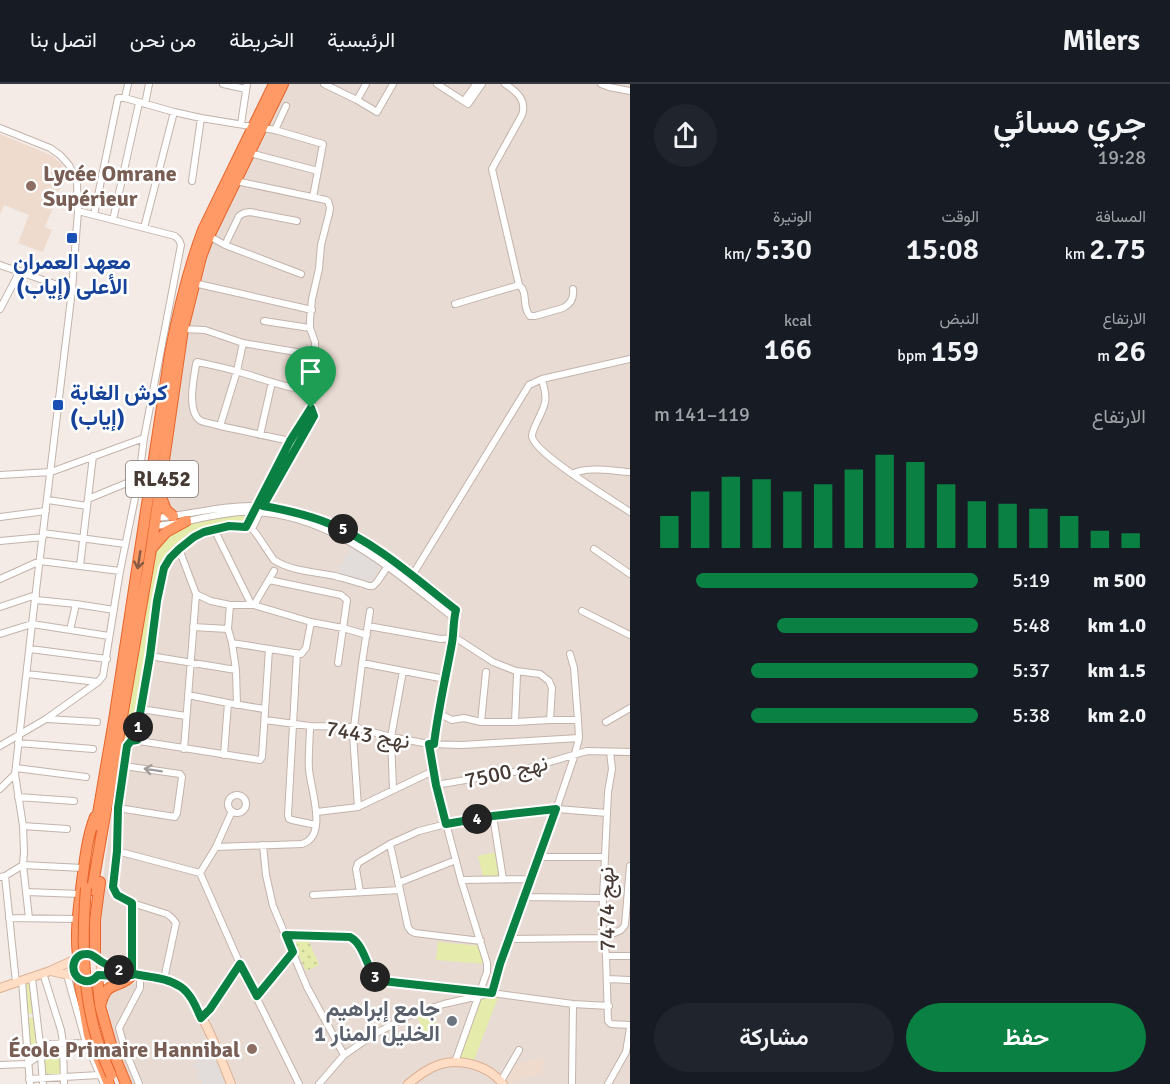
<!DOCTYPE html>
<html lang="ar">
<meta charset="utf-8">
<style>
:root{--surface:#171b24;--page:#20242c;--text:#f1f3f6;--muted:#9ea1a6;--line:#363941;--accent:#0b8043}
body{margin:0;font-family:Signika,Vazirmatn,sans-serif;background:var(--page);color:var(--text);direction:rtl;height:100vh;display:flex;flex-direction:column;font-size:22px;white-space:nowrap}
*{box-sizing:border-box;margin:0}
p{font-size:20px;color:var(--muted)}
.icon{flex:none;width:33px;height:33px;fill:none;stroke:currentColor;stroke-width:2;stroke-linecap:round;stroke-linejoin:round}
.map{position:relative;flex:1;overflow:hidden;direction:ltr}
.panel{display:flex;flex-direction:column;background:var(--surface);width:540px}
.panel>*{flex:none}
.pin{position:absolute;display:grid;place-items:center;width:51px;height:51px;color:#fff;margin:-62px -26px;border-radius:50% 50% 50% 0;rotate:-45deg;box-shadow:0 0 6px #0007}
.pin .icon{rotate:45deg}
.km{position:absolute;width:30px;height:30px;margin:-15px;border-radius:50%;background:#222;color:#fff;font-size:16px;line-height:30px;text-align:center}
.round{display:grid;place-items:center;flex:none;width:63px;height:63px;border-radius:32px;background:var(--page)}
.head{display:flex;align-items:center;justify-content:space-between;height:102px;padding:0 24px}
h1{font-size:33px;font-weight:600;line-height:45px}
.metrics{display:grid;grid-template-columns:repeat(3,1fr);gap:9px;height:102px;padding:6px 24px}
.metrics div{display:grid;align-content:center}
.metrics b{font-size:30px;font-weight:600}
.metrics small{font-size:16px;font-weight:400}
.metrics p{font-size:16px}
.chart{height:168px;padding:12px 24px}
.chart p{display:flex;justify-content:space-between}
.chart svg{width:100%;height:108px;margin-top:6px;stroke:var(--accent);stroke-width:6}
.cta{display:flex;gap:12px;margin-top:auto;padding:12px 24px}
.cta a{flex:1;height:69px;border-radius:36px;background:var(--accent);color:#fff;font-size:24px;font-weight:600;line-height:69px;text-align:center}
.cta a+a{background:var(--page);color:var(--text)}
ul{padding:0 24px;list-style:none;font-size:20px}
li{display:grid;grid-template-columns:96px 72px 1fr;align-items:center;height:45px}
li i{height:15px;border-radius:8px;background:var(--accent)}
header{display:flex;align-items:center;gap:36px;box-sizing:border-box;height:84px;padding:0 30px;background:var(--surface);border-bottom:2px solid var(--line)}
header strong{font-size:28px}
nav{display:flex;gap:33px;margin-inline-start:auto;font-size:21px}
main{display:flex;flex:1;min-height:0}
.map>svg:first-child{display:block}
.residential{fill:#e8dbd3}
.education{fill:#eedbce}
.grass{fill:#e4ebab}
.park{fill:url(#park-dots)}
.parking{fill:#e2dddb}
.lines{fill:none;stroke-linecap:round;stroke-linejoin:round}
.street-casing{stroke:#c3b3ab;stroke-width:8}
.secondary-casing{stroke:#dbb094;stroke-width:10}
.highway-casing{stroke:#e8642b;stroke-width:12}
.street{stroke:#fff;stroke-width:6}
.secondary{stroke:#ffddc5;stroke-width:8}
.highway{stroke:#f96;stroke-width:10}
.highway-bridge-casing{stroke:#e8642b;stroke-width:12;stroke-linecap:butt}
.highway-bridge{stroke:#f96;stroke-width:10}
.oneway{stroke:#875b46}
.oneway2{stroke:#a39c9a}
.route-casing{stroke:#fff;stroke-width:12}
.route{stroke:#0b8043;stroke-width:8}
.education-dot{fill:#8d6e63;stroke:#fff;stroke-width:2}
.transit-dot{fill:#1a4fb4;stroke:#fff;stroke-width:2}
.worship-dot{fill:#6b7280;stroke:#fff;stroke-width:2}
.labels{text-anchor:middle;stroke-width:5;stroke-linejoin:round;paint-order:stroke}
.shield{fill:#fff;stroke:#7e7571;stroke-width:1.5}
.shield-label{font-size:21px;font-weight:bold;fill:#473a34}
.education-label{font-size:22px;font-weight:bold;fill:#785e54;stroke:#fff;text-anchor:start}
.transit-label{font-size:22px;font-weight:bold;fill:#164399;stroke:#fff}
.street-label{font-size:22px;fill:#473a34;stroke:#fff}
.worship-label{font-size:22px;font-weight:bold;fill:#5b616d;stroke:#fff;text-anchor:end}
</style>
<header>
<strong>Milers</strong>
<nav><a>الرئيسية</a><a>الخريطة</a><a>من نحن</a><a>اتصل بنا</a></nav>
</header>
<main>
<section class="panel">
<div class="head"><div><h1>جري مسائي</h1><p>19:28</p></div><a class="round"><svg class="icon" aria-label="share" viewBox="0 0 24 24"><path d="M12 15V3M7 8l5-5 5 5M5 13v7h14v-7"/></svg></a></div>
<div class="metrics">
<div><p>المسافة</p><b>2.75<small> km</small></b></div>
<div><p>الوقت</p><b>15:08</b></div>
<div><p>الوتيرة</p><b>5:30<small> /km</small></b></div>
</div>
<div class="metrics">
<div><p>الارتفاع</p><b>26<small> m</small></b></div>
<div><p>النبض</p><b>159<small> bpm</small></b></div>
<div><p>kcal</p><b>166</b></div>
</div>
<div class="chart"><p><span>الارتفاع</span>119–141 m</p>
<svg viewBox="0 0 160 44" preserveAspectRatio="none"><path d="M5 44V31M15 44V21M25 44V15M35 44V16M45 44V21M55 44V18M65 44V12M75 44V6M85 44V9M95 44V18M105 44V25M115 44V26M125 44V28M135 44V31M145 44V37M155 44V38"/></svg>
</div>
<ul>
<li><b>500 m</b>5:19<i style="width:87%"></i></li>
<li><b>1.0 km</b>5:48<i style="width:62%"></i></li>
<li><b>1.5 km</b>5:37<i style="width:70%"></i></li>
<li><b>2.0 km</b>5:38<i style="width:70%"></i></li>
</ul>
<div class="cta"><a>حفظ</a><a>مشاركة</a></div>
</section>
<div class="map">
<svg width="630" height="1000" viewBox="0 0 630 1000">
<defs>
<pattern id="park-dots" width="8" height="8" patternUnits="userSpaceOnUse" patternTransform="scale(1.5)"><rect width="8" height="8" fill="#e4ebab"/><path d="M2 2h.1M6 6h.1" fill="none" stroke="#c5ca94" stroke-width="1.8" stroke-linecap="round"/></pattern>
</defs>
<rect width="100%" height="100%" fill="#f4ebe6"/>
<path class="residential" d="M287,0H630V1000H507L502,993L488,982L474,976L456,974L404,1000H235L194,913L187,903L176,896L144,890L118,880L101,870L98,836L112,725L123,659L190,233L204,174Z
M148,897L163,898L174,902L189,917L213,966L227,1000H131L125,989L112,948L106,917L111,907L130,900Z
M453,981L469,982L485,988L500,1000H415L424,992L435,986Z"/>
<path class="education" d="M0,50L53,72L62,81L70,94L67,95L56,110L52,123L53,124L45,143L52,146L43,168L18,159L29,131L4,121L0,130Z
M543,973V989L506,1000L503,994L511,981Z"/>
<path class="grass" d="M251,429L246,439L193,451L162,485L132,660L123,659L153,466L161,456L187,439Z
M497,768L501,793H483L478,772Z
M438,858L481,862L487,880L436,876Z
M30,898L35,930H26L23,900Z
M499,911L474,976L456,974L478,914Z
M432,926L439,948L425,951L417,933Z
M35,933L37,968L29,975L26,934Z
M60,961L61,990L44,991L42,962Z"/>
<path class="park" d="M294,857H309L319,881L306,887L293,858Z"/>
<path class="parking" d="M351,463L381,480L371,497L336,492Z
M213,966L227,1000H203L193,980Z"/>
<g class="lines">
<g class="street-casing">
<path id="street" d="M223,0L246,5
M324,0L357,16L377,28L393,0
M437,0L468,20L482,0
M505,0C517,8 527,16 522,31L492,85L519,201C529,209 521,222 530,232H535L563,224C571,220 574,213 573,205
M601,0L609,3L630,7
M125,14L128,0
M357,16L366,0
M464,17L476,0
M145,20L149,0
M241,40L247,0
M0,44L50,64L60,71L69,81L77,99L78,127L72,206L32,540L15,690L23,742L24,768L23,781L5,792
M275,46L286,22
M250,69L318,87
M192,97L201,34
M236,97L326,116L328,117L330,124L329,130L321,161L319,185L312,215L310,236V244L315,258V266L313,296L314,307L311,324L314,332L260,428L252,445
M94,131L118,14H125L174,28L201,34L275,46L323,60L313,113
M113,136L139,19
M144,144L174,28
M209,152L225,161L301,190
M225,161L239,132L244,129L250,128L297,137
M0,181L72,206
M194,199L312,226
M455,220L519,201
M0,225L20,187
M264,237L310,244
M183,245L205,246L243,259L314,271
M243,259L237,287L220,342L290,357
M542,295C543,302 547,310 545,318C544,327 532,344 532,352C533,369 614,417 630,428
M220,342C214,340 206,339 201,337C186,328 194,294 196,280L197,278C211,281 226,284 239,288C264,295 288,305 314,307
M260,351L272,298
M93,372L80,482L120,487
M572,390C588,382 612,387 630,388
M0,391L51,388L144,354
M88,415L139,394
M48,416L87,422
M0,433L46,427
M155,434C189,431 222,421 256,422C335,423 397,481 456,526L453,555L438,628L434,660
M154,442C183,440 211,430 241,428C325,424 392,486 454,534
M246,443L290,357L311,324
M214,445L251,520
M43,449L125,460
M0,457L43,453
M179,465L196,510L184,665
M594,465L630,490
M0,495L40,477L80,482
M410,495L529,301L542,295L630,275
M269,496L341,511L347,516L338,579
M196,510L211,517L230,521H254L311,538L343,544L367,551
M36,516L76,520L114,526
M230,521L228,545L232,559L236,586L237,621
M254,521L274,487
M0,523L36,511
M582,527L630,551
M368,542L441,555L456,554L493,578L516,587L540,590L549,597L552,604L550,636
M193,543L228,545
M70,546L76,520
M0,550L32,540L109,552
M232,559L301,570L306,564L311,538
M30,565L107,575
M269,565L262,673L260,676L139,657L136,653L150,572L162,492C171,460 206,440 239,442C243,442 249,442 252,445C257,449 269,470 274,476C291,487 315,488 335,492C346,495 358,498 369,502H373L377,498L392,476
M297,569L288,731L289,735L292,736L316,741
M150,572L236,586
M362,579L445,595
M27,590L98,598
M188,611L228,619L264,625
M141,625L186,632
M438,629L452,636L464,634L481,638H515L550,636H578
M47,635L97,638
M265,636L310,642L354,643L391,653L429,660L462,661L579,654
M481,638L486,588
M515,638L517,591
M606,638L630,624
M137,656L131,657L127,662L118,724L117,767L113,803L117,811L132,819L167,830L172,834L176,839L164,895
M18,659L93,665
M429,660L436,701L461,796L487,879V888L455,978
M0,662L46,635L98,598L103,592L120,487L139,394L144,354L181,161L179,156L175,152L78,127
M610,668L612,685L608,708L602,836L606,872L608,937L611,940L630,941
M224,671L228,619
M16,684L86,693
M436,701L519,687L587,667L630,668
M0,705L15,690
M393,706L391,653L403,587
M228 720a9 9 0 1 1 18 0a9 9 0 1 1-18 0Z
M18,713L74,717
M358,723L353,651L362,579L370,527
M118,724L175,733L177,729L182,693L180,690L124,682
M232,727L216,763L200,789L240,880L299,1000
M317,728L358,723L433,687
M493,732L503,795
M23,742L67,745
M390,760L408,843L411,847L415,849L481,857
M263,761L266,791L273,822L307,903L344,971
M216,763L302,760C329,752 310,704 309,685C308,671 310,656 310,642
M117,767L200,789
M540,773H605
M0,793L5,792L16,899
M461,796L532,795
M398,799L456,776
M26,808L80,810
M360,808L356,785L358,779L390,760L419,747L446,740L493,732L557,725L607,729
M313,811L400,806
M525,813L603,814
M132,819V891
M9,834L77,835
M29,834L23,781L83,784
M286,851L350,853C367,862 366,890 382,897L484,908
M509,855L603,854L621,846L625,841L630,782
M606,872H630
M43,889L61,946L63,959L64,1000
M67,891L86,959L104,1000
M32,894L40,960L43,1000
M607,895L630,896
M22,897L30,1000
M492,909L500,880L540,773L575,670L579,654L578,636L574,584L570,570
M257,912L293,868
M201,934L210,925L240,880
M40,960L86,959
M0,981L27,980L40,971
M29,995L99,991
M501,997L519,966
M139,1000L125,966L119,944L140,904V892
M319,1000L344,971L373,951L412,930L444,920L492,909L573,920L609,922
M572,1000L573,920
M608,1000L626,968L630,944"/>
</g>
<g class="secondary-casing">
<path id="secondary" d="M73 883a14 14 0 1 1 28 0a14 14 0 1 1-28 0Z
M99,876C110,882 121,888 133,891C147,894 162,893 174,899C198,911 221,975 231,1000
M51,887L77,893
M98,891L112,892L129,891
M0,904L50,887L76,875
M408,1000C418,992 428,984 441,980C462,974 489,982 503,1000"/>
</g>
<g class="highway-casing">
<path id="highway" d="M161,413L166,426L173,432
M151,465L166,448L186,437
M96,741L114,636L170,270C178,228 188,186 203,146L274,0
M92,806L151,466L183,245L201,173L209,152L283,0
M78,872C75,847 79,822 82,797C85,776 87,753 95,733
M95,873V836L100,798
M97,892L100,922L114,971L126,1000
M79,895L89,951L109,1000
M101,919C107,895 121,905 132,891"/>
</g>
<use href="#street" class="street"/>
<use href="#secondary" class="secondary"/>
<use href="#highway" class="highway"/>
<g class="highway-bridge-casing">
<path id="highway-bridge" d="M86,804C82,854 82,903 96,952C100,965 105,978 111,991"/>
</g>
<use href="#highway-bridge" class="highway-bridge"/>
</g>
<defs><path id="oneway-shaft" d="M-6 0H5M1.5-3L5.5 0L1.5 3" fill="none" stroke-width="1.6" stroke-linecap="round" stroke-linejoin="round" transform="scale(1.5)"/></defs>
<use class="oneway" href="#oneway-shaft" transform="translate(139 476) rotate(99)"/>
<use class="oneway2" href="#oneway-shaft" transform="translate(153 686) rotate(-171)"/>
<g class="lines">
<g class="route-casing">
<path id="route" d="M311,324L290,357L246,443L229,442L204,448L194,453L179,465L170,474L164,484L157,517L150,572L136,653L137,656L131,657L127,662L118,724L117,767L113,803L117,811L132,819V891L119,892L98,891C94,896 89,899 82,896C69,891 71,870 86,870C93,869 96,875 102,878C108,882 116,884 123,887C142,894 164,891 181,903C191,910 196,923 201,934L210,925L240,880L257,912L293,868L286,851L350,853C367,862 366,891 382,897L492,909L500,880L556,725L493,732L446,740L436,701L429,660H434C438,626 446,592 452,559C454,548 453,537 456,526C417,496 377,459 330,440C309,431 286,426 263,422L314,332L311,324"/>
</g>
<use href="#route" class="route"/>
</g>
<g class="education-dot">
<circle cx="31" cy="102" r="6"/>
<circle cx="252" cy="965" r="6"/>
</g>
<g class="transit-dot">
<rect x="66" y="148" width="12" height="12" rx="3"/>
<rect x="52" y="315" width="12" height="12" rx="3"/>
</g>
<circle class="worship-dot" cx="452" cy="937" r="6"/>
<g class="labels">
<rect class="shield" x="126" y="377" width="72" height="36" rx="4.5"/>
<g class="shield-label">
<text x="162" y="402">RL452</text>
</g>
<g class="education-label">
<text x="43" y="97">Lycée Omrane<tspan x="43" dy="25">Supérieur</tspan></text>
<text x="240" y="973" text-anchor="end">École Primaire Hannibal</text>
</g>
<g class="transit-label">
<text x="72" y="185">معهد العمران<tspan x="72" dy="25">الأعلى (إياب)</tspan></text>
<text x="70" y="316" text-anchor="start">كرش الغابة<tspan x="70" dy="25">(إياب)</tspan></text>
</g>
<g class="street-label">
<text transform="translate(368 650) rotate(9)" y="8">نهج 7443</text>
<text transform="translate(506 687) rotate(-13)" y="8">نهج 7500</text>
<text transform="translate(606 825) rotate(-91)" y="8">نهج 7474</text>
</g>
<g class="worship-label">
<text x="440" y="932">جامع إبراهيم<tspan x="440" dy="25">الخليل المنار 1</tspan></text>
</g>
</g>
</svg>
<div class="pin" style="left:311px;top:324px;background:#1e9e55"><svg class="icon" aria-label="arrive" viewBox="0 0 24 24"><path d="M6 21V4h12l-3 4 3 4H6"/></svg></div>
<b class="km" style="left:138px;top:643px">1</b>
<b class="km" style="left:119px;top:886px">2</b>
<b class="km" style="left:375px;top:893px">3</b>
<b class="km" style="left:477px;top:735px">4</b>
<b class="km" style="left:343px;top:445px">5</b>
</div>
</main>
